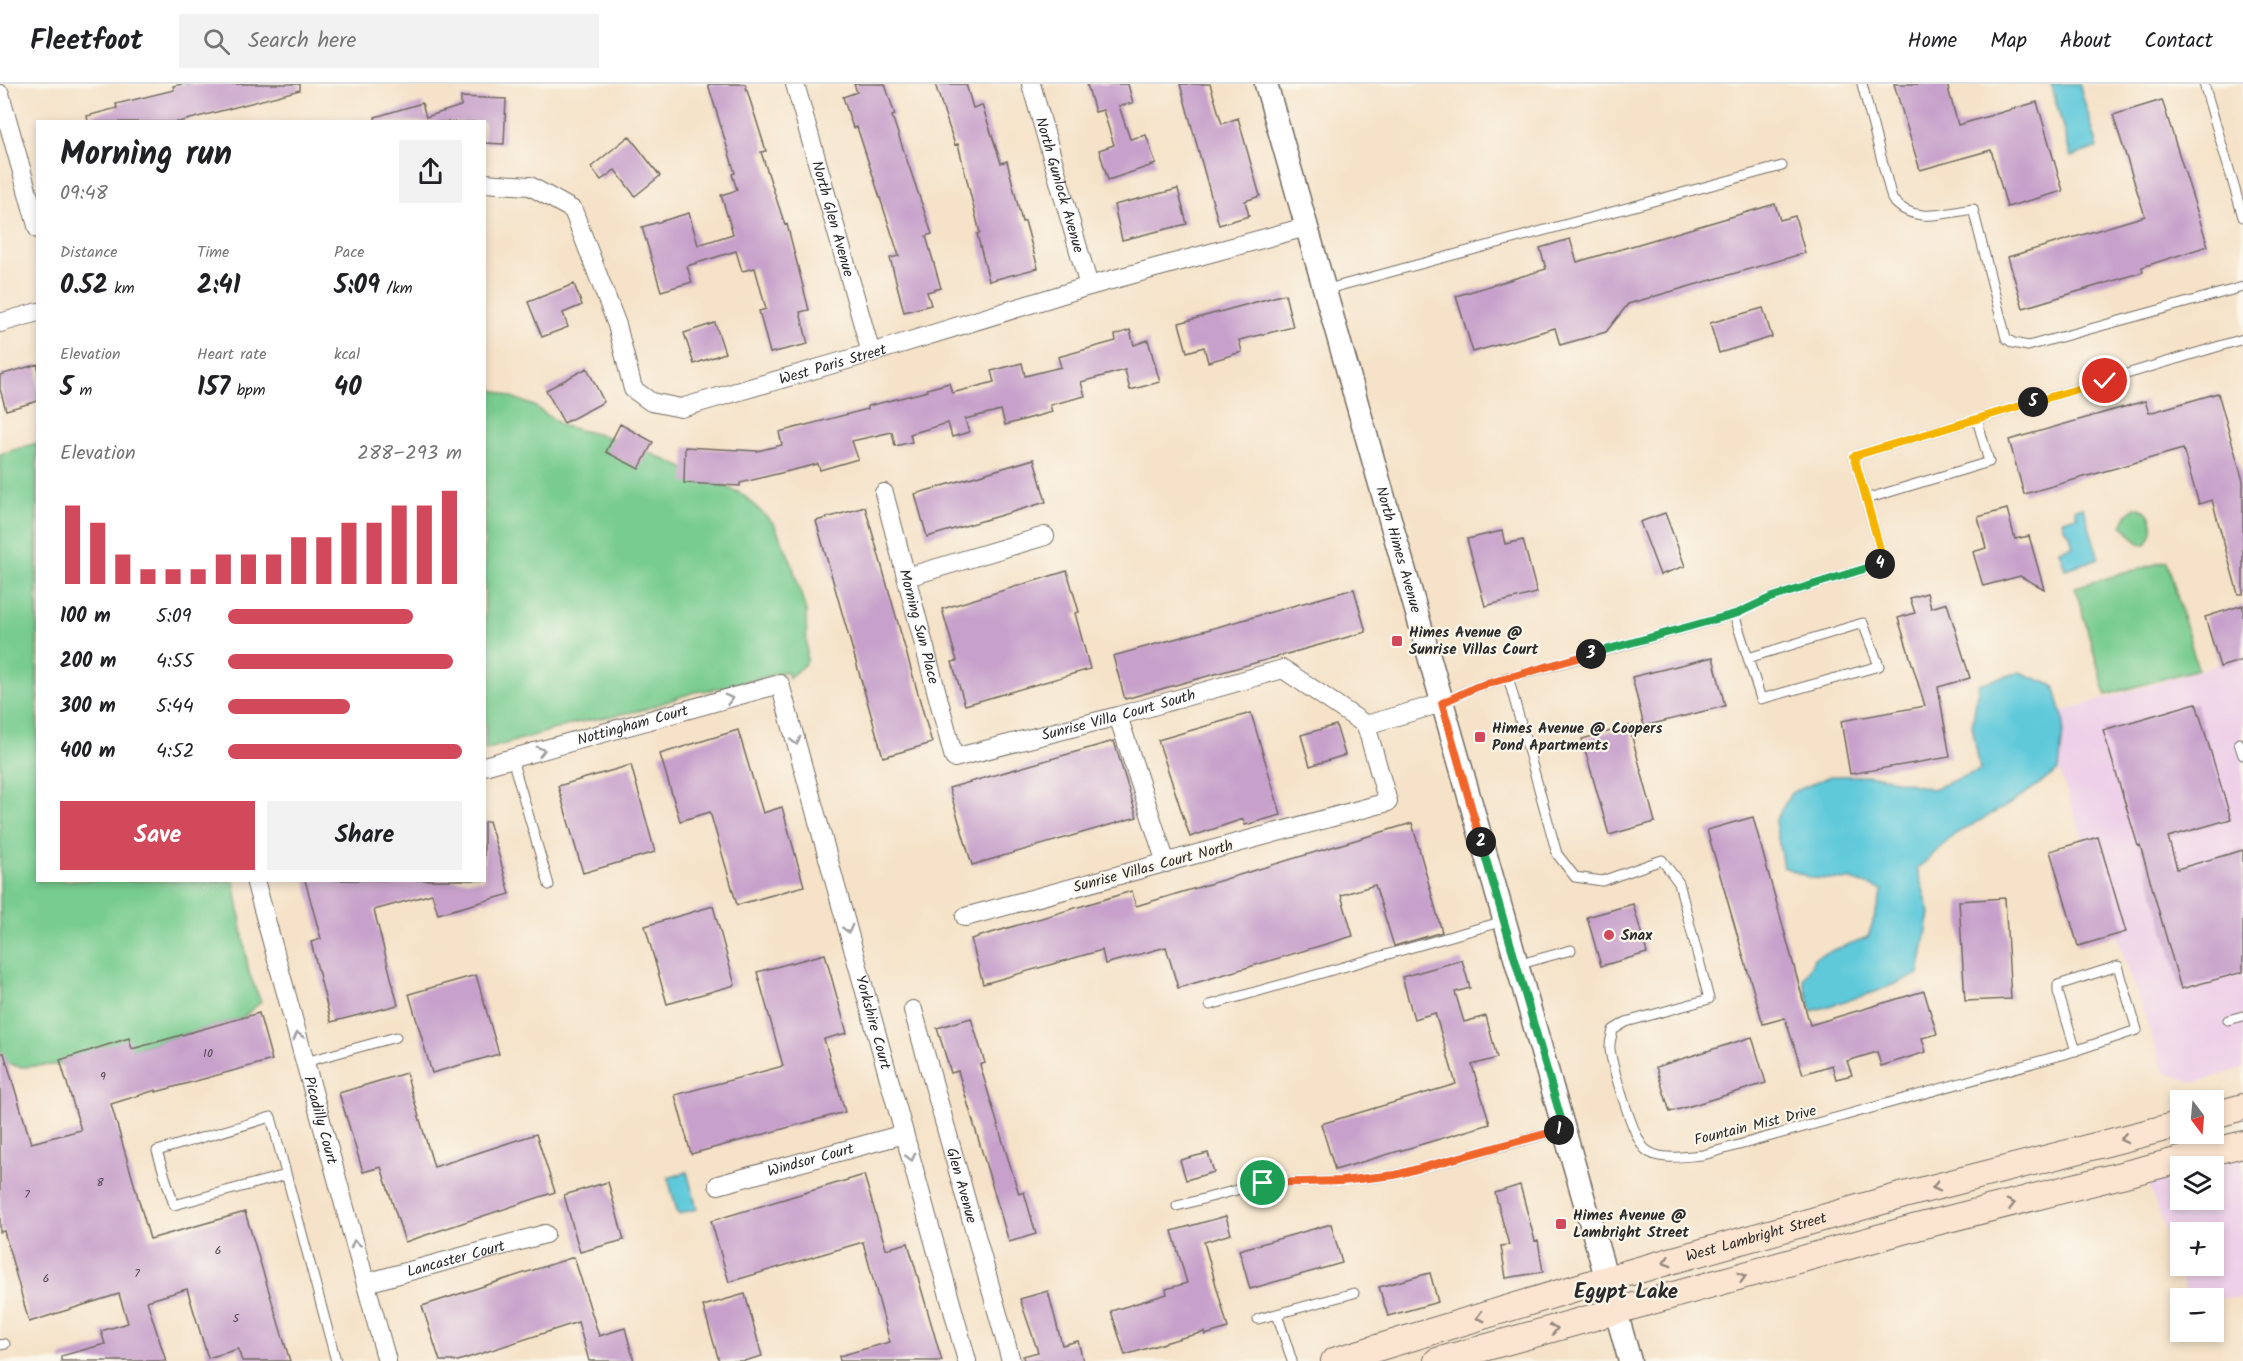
<!DOCTYPE html>
<meta charset="utf-8">
<style>
:root{--surface:#fff;--page:#f2f2f2;--text:#202124;--muted:#757577;--line:#e0e0e0;--accent:#d1495b}
body{margin:0;font-family:Kalam,sans-serif;background:var(--page);color:var(--text);height:100vh;display:flex;flex-direction:column;font-size:22px;white-space:nowrap}
*{box-sizing:border-box;margin:0}
p{font-size:20px;color:var(--muted)}
.icon{flex:none;width:33px;height:33px;fill:none;stroke:currentColor;stroke-width:2;stroke-linecap:round;stroke-linejoin:round}
.map{position:relative;flex:1;overflow:hidden}
.panel{position:absolute;left:36px;top:36px;width:450px;height:762px;display:flex;flex-direction:column;background:var(--surface);border-radius:0px;box-shadow:0 3px 9px #0003}
.panel>*{flex:none}
.needle{width:39px;rotate:164deg}
.tools{position:absolute;left:2170px;top:1006px;display:grid;gap:12px}
.tools a{display:grid;place-items:center;width:54px;height:54px;border-radius:0px;background:var(--surface);box-shadow:0 3px 9px #0003;font-size:30px}
.pin{position:absolute;display:grid;place-items:center;width:51px;height:51px;color:#fff;margin:-26px;border:3px solid #fff;border-radius:50%;box-shadow:0 2px 6px #0007}
.km{position:absolute;width:30px;height:30px;margin:-15px;border-radius:50%;background:#222;color:#fff;font-size:16px;line-height:30px;text-align:center}
.round{display:grid;place-items:center;flex:none;width:63px;height:63px;border-radius:0px;background:var(--page)}
.headline{display:flex;align-items:center;justify-content:space-between;height:102px;padding:0 24px}
h1{font-size:33px;font-weight:800;line-height:45px}
.metrics{display:grid;grid-template-columns:repeat(3,1fr);gap:9px;height:102px;padding:6px 24px}
.metrics div{display:grid;align-content:center}
.metrics b{font-size:26px;font-weight:800}
.metrics small{font-size:16px;font-weight:400}
.metrics p{font-size:16px}
.chart{height:168px;padding:12px 24px}
.chart p{display:flex;justify-content:space-between}
.chart svg{width:100%;height:108px;margin-top:6px;stroke:var(--accent);stroke-width:6}
.cta{display:flex;gap:12px;margin-top:auto;padding:12px 24px}
.cta a{flex:1;height:69px;border-radius:0px;background:var(--accent);color:#fff;font-size:24px;font-weight:800;line-height:69px;text-align:center}
.cta a+a{background:var(--page);color:var(--text)}
ul{padding:0 24px;list-style:none;font-size:20px}
li{display:grid;grid-template-columns:96px 72px 1fr;align-items:center;height:45px}
li i{height:15px;border-radius:8px;background:var(--accent)}
header{display:flex;align-items:center;gap:36px;box-sizing:border-box;height:84px;padding:0 30px;background:var(--surface);border-bottom:2px solid var(--line)}
header strong{font-size:28px}
nav{display:flex;gap:33px;margin-inline-start:auto;font-size:21px}
.search{width:420px;height:54px;background:var(--page);display:flex;align-items:center;gap:15px;box-sizing:border-box;padding:0 21px;border-radius:0px;color:var(--muted);font-size:22px}
.map>svg:first-child{display:block}
.built{fill:#eed0e8;fill-rule:evenodd}
.green{fill:#78cc8f;stroke:#527c5d;stroke-width:1.5}
.water{fill:#5fc9da;stroke:#457a82;stroke-width:1.5}
.building{fill:#c7a1cb}
.lines{fill:none;stroke-linecap:round;stroke-linejoin:round}
.service-casing{stroke:#726b62;stroke-width:11}
.minor-casing{stroke:#726b62;stroke-width:20}
.tertiary-casing{stroke:#726b62;stroke-width:25}
.secondary-casing{stroke:#726b62;stroke-width:28}
.service{stroke:#fff;stroke-width:9}
.minor{stroke:#fff;stroke-width:18}
.tertiary{stroke:#fff;stroke-width:22}
.secondary{stroke:#fce5d0;stroke-width:26}
.oneway{stroke:#a0a0a0}
.oneway2{stroke:#94887e}
.split-1-casing{stroke:#fff;stroke-width:12}
.split-2-casing{stroke:#fff;stroke-width:12}
.split-3-casing{stroke:#fff;stroke-width:12}
.split-4-casing{stroke:#fff;stroke-width:12}
.split-5-casing{stroke:#fff;stroke-width:12}
.split-6-casing{stroke:#fff;stroke-width:12}
.split-1{stroke:#f0652b;stroke-width:8}
.split-2{stroke:#22a559;stroke-width:8}
.split-3{stroke:#f0652b;stroke-width:8}
.split-4{stroke:#22a559;stroke-width:8}
.split-5{stroke:#f5b400;stroke-width:8}
.split-6{stroke:#f5b400;stroke-width:8}
.poi-dot{fill:#d1495b;stroke:#fbf7ec;stroke-width:2}
.labels{text-anchor:middle;stroke-width:4.5;stroke-linejoin:round;paint-order:stroke}
.number-label{font-size:12px;fill:#524853}
.street-label{font-size:15px;fill:#2b2b2b;stroke:#fbf7ec}
.poi-label{font-size:15px;font-weight:bold;fill:#2b2b2b;stroke:#fbf7ec;text-anchor:start}
.district-label{font-size:21px;font-weight:bold;fill:#2b2b2b;stroke:#fbf7ec}
</style>
<header>
<strong>Fleetfoot</strong>
<div class="search"><svg class="icon" aria-label="search" viewBox="0 0 24 24"><circle cx="10" cy="10" r="6"/><path d="M15 15l6 6"/></svg>Search here</div>
<nav><a>Home</a><a>Map</a><a>About</a><a>Contact</a></nav>
</header>
<div class="map">
<svg width="2243" height="1277" viewBox="0 0 2243 1277">
<rect width="100%" height="100%" fill="#fbf7ec"/>
<filter id="ink" filterUnits="userSpaceOnUse"><feTurbulence type="fractalNoise" baseFrequency=".0167" numOctaves="2"/><feDisplacementMap in="SourceGraphic" scale="12" xChannelSelector="R" yChannelSelector="G"/><feConvolveMatrix kernelMatrix="1 2 1 2 8 2 1 2 1" color-interpolation-filters="sRGB"/></filter>
<filter id="wash" filterUnits="userSpaceOnUse"><feTurbulence type="fractalNoise" baseFrequency=".008" numOctaves="4" result="noise"/><feDisplacementMap in="SourceGraphic" scale="24" xChannelSelector="R" yChannelSelector="G"/><feGaussianBlur stdDeviation="1.35" result="paint"/><feColorMatrix in="noise" values="0 0 0 0 0 0 0 0 0 0 0 0 0 0 0 0 0 1.4 0 .05"/><feComposite in="paint" operator="in"/></filter>
<g filter="url(#wash)">
<rect width="100%" height="100%" fill="#f5e2c8"/>
<path class="built" d="M2243,573V984L2195,999L2164,988L2059,686L2064,637L2061,628Z
M2243,1073V1215L2187,1211L2148,1097L2181,1089V1116H2214V1083H2204ZM2181,1149H2214V1182H2181Z"/>
<path class="green" d="M484,302L534,322L563,342L621,356L742,410L774,440L791,477L806,527L807,578L789,594L787,587L724,604L694,608L643,626L576,639L485,666Z
M37,359L38,796L234,797L249,889L261,918L242,934L82,979L21,983L0,978V370Z
M2136,423C2155,427 2156,446 2146,460H2140L2122,441L2128,429Z
M2167,477L2198,585L2106,611L2075,503Z"/>
<path class="water" d="M2051,0H2079L2098,63L2071,73Z
M2083,423L2099,475L2065,485L2059,466L2073,462L2069,448L2065,446L2062,436L2077,432L2075,425Z
M2020,588L2054,602L2064,637L2059,686L2010,720L1955,750L1917,785L1930,829L1919,890L1875,908L1812,927L1803,896L1815,873L1868,853L1883,806L1851,796L1811,794L1783,783L1775,738L1791,709L1830,692H1879L1932,705L1980,686L1972,641L1979,600Z
M687,1088L697,1125L678,1130L668,1094Z"/>
<g id="blocks">
<path class="building" d="M182,0H300V6L179,38H88L87,32L117,24L116,20L174,6L173,2Z
M708,0H745L766,67L761,68L785,141L787,140L809,226L800,228L808,260L770,269L759,227L766,225L755,184L742,187L736,167L687,182L692,198L661,207L642,143L689,129L698,161L733,150L721,111L737,106L732,90L735,89Z
M854,0H885L895,31L892,32L932,150L926,152L941,204L927,208L931,221L904,228L890,174L899,172L857,43L853,44L843,13L857,8Z
M935,0H966L973,24L982,21L1001,79L1007,77L1022,138L1025,137L1038,184L989,197L977,150L980,149L958,60L955,61Z
M1087,0H1128L1133,19L1119,22L1130,55L1146,51L1156,80L1108,96L1099,66L1114,61L1103,26L1095,28Z
M1180,0H1210L1222,40L1238,34L1260,112L1245,117L1249,132L1219,141Z
M1894,0H1947L1958,41L2037,18L2063,107L2007,123L1991,66L1920,86Z
M461,13L506,15L504,60L484,59V38H376L375,33L422,19L426,33L461,22Z
M2162,16L2208,162L2142,183L2143,188L2023,224L2008,173L2145,132L2113,31Z
M629,52L660,92L635,112L615,86L601,96L591,83Z
M1178,105L1187,140L1122,156L1114,121Z
M1775,120L1780,136L1795,132L1805,169L1628,220L1606,248L1560,261L1555,244L1473,268L1456,212L1546,185L1540,164L1570,155L1577,178Z
M574,200L582,221L563,229L568,243L542,253L528,218Z
M1285,210L1293,243L1239,256L1242,268L1208,278L1204,263L1187,268L1179,239Z
M1763,224L1772,253L1719,269L1710,239Z
M715,239L725,269L694,280L684,249Z
M1130,246L1134,261L1148,256L1160,298L1130,306L1125,286L1081,298L1085,312L1050,321L1052,328L1005,341L1001,326L965,335L969,348L952,353L948,339L910,350L912,358L895,362L892,348L852,357L858,375L820,386L818,380L740,399V402L684,399L685,363L757,367L782,361L779,348L868,325V322L928,307L927,305L949,299L952,309L994,298L991,287L1022,279L1025,292L1061,283L1058,273L1116,257L1115,251Z
M38,280V317L6,326L0,305V291Z
M587,284L604,318L564,339L546,306Z
M2218,309L2243,397V510H2238L2212,416L2199,420L2183,365L2024,410L2009,356L2145,317L2149,329Z
M620,340L653,358L639,385L606,368Z
M1034,375L1046,418L927,453L915,410Z
M865,423L932,659L883,673L816,437Z
M2007,425L2015,455L2029,452L2044,505L2020,492L1983,502L1973,468L1986,464L1978,433Z
M1665,429L1685,482L1660,491L1640,438Z
M1502,447L1505,460L1523,456L1537,509L1485,522L1467,455Z
M1067,487L1079,528L1075,529L1090,585L965,621L952,578L957,577L942,525Z
M1354,505L1366,548L1125,615L1113,572Z
M1927,509L1931,524L1947,519L1970,594L1938,603L1950,673L1850,690L1841,637L1925,622L1898,534L1915,529L1910,514Z
M2243,521V576L2220,583L2205,533Z
M1713,573L1725,622L1644,642L1632,593Z
M2196,619L2231,735L2168,753L2177,785L2243,766V888L2181,905L2140,761L2138,762L2103,646Z
M1251,629L1281,731L1245,741L1243,735L1190,753L1158,656Z
M1336,641L1345,671L1310,682L1301,651Z
M1629,642L1655,738L1609,751L1582,655Z
M738,646L763,729L782,723L804,802L737,821L710,728L680,737L660,670Z
M1114,657L1137,733L972,781L949,704Z
M631,681L655,768L583,789L558,702Z
M1753,733L1810,941L1924,907L1937,950L1922,954L1926,968L1881,982L1877,968L1847,977L1852,991L1836,995L1832,981L1803,990L1785,934L1763,940L1707,746Z
M489,737L510,810L438,830L432,810L374,826L398,921L331,938L311,858L321,855L305,796H484V738Z
M1412,739L1442,848L1394,862L1375,801L1341,811L1353,852L1178,904L1166,863L1105,880L1102,866L983,900L971,855L1132,807L1136,822Z
M2098,753L2126,848L2078,862L2050,767Z
M2005,814L2011,915L1965,917L1959,817Z
M1633,820L1647,869L1601,882L1587,833Z
M713,822L735,901L667,920L645,842Z
M825,870L847,949L824,955L845,1028L691,1070L675,1011L783,982L757,888Z
M1462,876L1470,904L1455,908L1464,938L1486,932L1497,974L1472,981L1490,1040L1335,1086L1321,1040L1456,1000L1435,929L1414,935L1402,893Z
M476,891L499,970L432,989L409,910Z
M259,929L272,976L156,1008V1006L111,1020L150,1155L245,1128L290,1277H242L238,1265L208,1274L187,1205L147,1217L166,1277H61V1272L105,1260L101,1247L128,1239L119,1210L29,1238L4,1147L0,1148V969H4L31,1059L81,1046L60,976L129,954L132,965Z
M971,934L985,979L980,981L1002,1055L1019,1110L1024,1108L1036,1150L1009,1158L958,987L951,989L937,944Z
M1752,953L1766,999L1670,1028L1656,983Z
M406,989L434,1083L536,1050L555,1108L405,1158L381,1083L363,1088L339,1009Z
M1208,1069L1214,1088L1186,1096L1180,1076Z
M864,1091L886,1165L908,1159L942,1277H840L839,1272L890,1258L863,1158L729,1198L711,1137Z
M608,1098L624,1156L580,1168L564,1111Z
M1520,1101L1535,1157L1538,1156L1543,1188L1506,1194L1501,1162L1509,1161L1495,1109Z
M1226,1132L1231,1150L1204,1158L1228,1244L1205,1251V1248L1181,1254L1125,1271L1111,1227L1167,1210L1166,1205L1187,1199L1172,1147Z
M1331,1140L1342,1179L1250,1205L1239,1166Z
M574,1173L599,1252L625,1244L634,1277H589L578,1238L458,1277H440L422,1222Z
M1430,1189L1438,1218L1388,1232L1379,1203Z
M1048,1207L1062,1261L1078,1257L1083,1277H1024L1023,1272L1038,1268L1020,1215Z
M745,1210L762,1272L744,1277H719L703,1222Z"/>
</g>
</g>
<g filter="url(#ink)">
<use href="#blocks" fill-opacity="0" stroke="#726b62" stroke-width="1.5"/>
<g class="lines">
<g class="service-casing">
<path id="service" d="M1862,0L1892,115C1913,141 1944,129 1973,125L2006,254L2013,259L2028,262L2243,203
M2204,0L2243,133
M1324,206L1782,82
M1866,415L1854,372L1977,335
M1734,530L1761,615L1879,582L1863,539L1748,574
M1508,593L1557,770L1575,793L1602,797L1662,776L1679,799L1709,915L1626,938L1613,946C1612,952 1609,959 1610,965C1612,982 1633,1053 1645,1065C1658,1078 1686,1072 1703,1071L2065,970L2137,946L2118,882L2058,901V908L2076,967
M1443,618L1476,603L1738,529L1770,514L1884,479L1866,415L1989,378L1977,335L2243,255
M2239,659L2243,671
M512,675L549,801
M1517,881L1571,866
M1210,921L1504,837
M2228,936L2243,932
M305,978L396,953
M286,1091L174,1121L157,1067L271,1033L336,1277
M1177,1122L1263,1099L1341,1097L1395,1091L1564,1045
M1277,1230L1292,1277
M1258,1235L1354,1209
M0,1261L5,1260"/>
</g>
<g class="minor-casing">
<g id="minor">
<path id="s1" d="M795,0L871,269"/>
<path id="s2" d="M1031,0L1089,202"/>
<path d="M0,10L38,145"/>
<path id="s3" d="M484,99L530,102L573,126L617,241L633,305L651,318L681,324L871,269L1089,202L1306,143"/>
<path d="M0,239L38,228"/>
<path id="s4" d="M884,409L954,674L1118,632L1283,585L1366,641L1388,718L965,833"/>
<path d="M907,493L1045,452"/>
<path d="M1118,632L1166,779"/>
<path d="M1366,641L1442,619"/>
<path id="s5" d="M484,682L780,600L967,1277"/>
<path id="s6" d="M255,796L387,1277"/>
<path id="s7" d="M913,926L1011,1277"/>
<path id="s8" d="M718,1101L904,1050"/>
<path id="s9" d="M366,1199L545,1150"/>
</g>
</g>
<g class="tertiary-casing">
<g id="tertiary">
<path id="s10" d="M1266,0L1630,1277"/>
</g>
</g>
<g class="secondary-casing">
<g id="secondary">
<path d="M2214,1031L2243,1023"/>
<path id="s11" d="M1334,1277L1589,1200L1904,1111L2181,1040"/>
<path d="M1437,1277L1917,1143L2243,1060"/>
</g>
</g>
<use href="#service" class="service"/>
<use href="#minor" class="minor"/>
<use href="#tertiary" class="tertiary"/>
<use href="#secondary" class="secondary"/>
</g>
<defs><path id="oneway-chevron" d="M-2-3.5L2.5 0L-2 3.5" fill="none" stroke-width="1.6" stroke-linecap="round" stroke-linejoin="round" transform="scale(1.5)"/></defs>
<g class="oneway">
<use href="#oneway-chevron" transform="translate(729 615) rotate(-15)"/>
<use href="#oneway-chevron" transform="translate(796 657) rotate(75)"/>
<use href="#oneway-chevron" transform="translate(541 667) rotate(-15)"/>
<use href="#oneway-chevron" transform="translate(848 845) rotate(75)"/>
<use href="#oneway-chevron" transform="translate(298 952) rotate(-105)"/>
<use href="#oneway-chevron" transform="translate(911 1073) rotate(75)"/>
<use href="#oneway-chevron" transform="translate(355 1160) rotate(-105)"/>
</g>
<g class="oneway2">
<use href="#oneway-chevron" transform="translate(2124 1055) rotate(166)"/>
<use href="#oneway-chevron" transform="translate(1936 1103) rotate(166)"/>
<use href="#oneway-chevron" transform="translate(2011 1120) rotate(-14)"/>
<use href="#oneway-chevron" transform="translate(1667 1178) rotate(164)"/>
<use href="#oneway-chevron" transform="translate(1742 1193) rotate(-16)"/>
<use href="#oneway-chevron" transform="translate(1480 1233) rotate(164)"/>
<use href="#oneway-chevron" transform="translate(1554 1245) rotate(-15)"/>
</g>
</g>
<g class="lines" filter="url(#ink)">
<g class="split-1-casing">
<path id="split-1" d="M1263,1099L1341,1097L1395,1091L1559,1046"/>
</g>
<g class="split-2-casing">
<path id="split-2" d="M1481,758L1564,1045L1559,1046"/>
</g>
<g class="split-3-casing">
<path id="split-3" d="M1481,758L1442,619L1476,603L1591,570"/>
</g>
<g class="split-4-casing">
<path id="split-4" d="M1591,570L1738,529L1770,514L1880,480"/>
</g>
<g class="split-5-casing">
<path id="split-5" d="M1880,480L1884,479L1854,372L2033,318"/>
</g>
<g class="split-6-casing">
<path id="split-6" d="M2033,318L2105,297"/>
</g>
<use href="#split-1" class="split-1"/>
<use href="#split-2" class="split-2"/>
<use href="#split-3" class="split-3"/>
<use href="#split-4" class="split-4"/>
<use href="#split-5" class="split-5"/>
<use href="#split-6" class="split-6"/>
</g>
<g class="poi-dot">
<rect x="1391" y="551" width="12" height="12" rx="3"/>
<rect x="1474" y="647" width="12" height="12" rx="3"/>
<circle cx="1609" cy="851" r="6"/>
<rect x="1555" y="1134" width="12" height="12" rx="3"/>
</g>
<g class="labels">
<g class="number-label">
<text x="208" y="973">10</text>
<text x="103" y="996">9</text>
<text x="100" y="1102">8</text>
<text x="27" y="1114">7</text>
<text x="218" y="1170">6</text>
<text x="137" y="1193">7</text>
<text x="46" y="1198">6</text>
<text x="236" y="1238">5</text>
</g>
<g class="street-label">
<text dy="5" stroke="none"><textPath href="#s2" startOffset="105">North Gunlock Avenue</textPath></text>
<text dy="5" stroke="none"><textPath href="#s1" startOffset="140">North Glen Avenue</textPath></text>
<text dy="5" stroke="none"><textPath href="#s3" startOffset="495">West Paris Street</textPath></text>
<text dy="5" stroke="none"><textPath href="#s10" startOffset="484">North Himes Avenue</textPath></text>
<text dy="5" stroke="none"><textPath href="#s4" startOffset="138">Morning Sun Place</textPath></text>
<text dy="5" stroke="none"><textPath href="#s4" startOffset="444">Sunrise Villa Court South</textPath></text>
<text dy="5" stroke="none"><textPath href="#s5" startOffset="154">Nottingham Court</textPath></text>
<text transform="translate(1153 782) rotate(-15)" y="5">Sunrise Villas Court North</text>
<text dy="5" stroke="none"><textPath href="#s5" startOffset="658">Yorkshire Court</textPath></text>
<text dy="5" stroke="none"><textPath href="#s6" startOffset="249">Picadilly Court</textPath></text>
<text transform="translate(1755 1041) rotate(-14)" y="5">Fountain Mist Drive</text>
<text dy="5" stroke="none"><textPath href="#s8" startOffset="96">Windsor Court</textPath></text>
<text dy="5" stroke="none"><textPath href="#s7" startOffset="182">Glen Avenue</textPath></text>
<text dy="5" stroke="none"><textPath href="#s11" startOffset="440">West Lambright Street</textPath></text>
<text dy="5" stroke="none"><textPath href="#s9" startOffset="93">Lancaster Court</textPath></text>
</g>
<g class="poi-label">
<text x="1409" y="553">Himes Avenue @<tspan x="1409" dy="17">Sunrise Villas Court</tspan></text>
<text x="1492" y="649">Himes Avenue @ Coopers<tspan x="1492" dy="17">Pond Apartments</tspan></text>
<text x="1621" y="856">Snax</text>
<text x="1573" y="1136">Himes Avenue @<tspan x="1573" dy="17">Lambright Street</tspan></text>
</g>
<g class="district-label">
<text x="1626" y="1214">Egypt Lake</text>
</g>
</g>
</svg>
<div class="tools">
<a><svg class="needle" viewBox="-14 -14 28 28"><path d="M0-13l5 13h-10z" fill="#e53935"/><path d="M0 13l5-13h-10z" fill="#757577"/></svg></a>
<a><svg class="icon" aria-label="layers" viewBox="0 0 24 24"><path d="M12 4l9 5-9 5-9-5zM3 14l9 5 9-5"/></svg></a>
<a>+</a>
<a>−</a>
</div>
<div class="pin" style="left:1263px;top:1099px;background:#1e9e55"><svg class="icon" aria-label="arrive" viewBox="0 0 24 24"><path d="M6 21V4h12l-3 4 3 4H6"/></svg></div>
<div class="pin" style="left:2105px;top:297px;background:#d93025"><svg class="icon" aria-label="check" viewBox="0 0 24 24"><path d="M5 12l5 5 9-10"/></svg></div>
<b class="km" style="left:1559px;top:1046px">1</b>
<b class="km" style="left:1481px;top:758px">2</b>
<b class="km" style="left:1591px;top:570px">3</b>
<b class="km" style="left:1880px;top:480px">4</b>
<b class="km" style="left:2033px;top:318px">5</b>
<section class="panel">
<div class="headline"><div><h1>Morning run</h1><p>09:48</p></div><a class="round"><svg class="icon" aria-label="share" viewBox="0 0 24 24"><path d="M12 15V3M7 8l5-5 5 5M5 13v7h14v-7"/></svg></a></div>
<div class="metrics">
<div><p>Distance</p><b>0.52<small> km</small></b></div>
<div><p>Time</p><b>2:41</b></div>
<div><p>Pace</p><b>5:09<small> /km</small></b></div>
</div>
<div class="metrics">
<div><p>Elevation</p><b>5<small> m</small></b></div>
<div><p>Heart rate</p><b>157<small> bpm</small></b></div>
<div><p>kcal</p><b>40</b></div>
</div>
<div class="chart"><p><span>Elevation</span>288–293 m</p>
<svg viewBox="0 0 160 44" preserveAspectRatio="none"><path d="M5 44V12M15 44V19M25 44V32M35 44V38M45 44V38M55 44V38M65 44V32M75 44V32M85 44V32M95 44V25M105 44V25M115 44V19M125 44V19M135 44V12M145 44V12M155 44V6"/></svg>
</div>
<ul>
<li><b>100 m</b>5:09<i style="width:79%"></i></li>
<li><b>200 m</b>4:55<i style="width:96%"></i></li>
<li><b>300 m</b>5:44<i style="width:52%"></i></li>
<li><b>400 m</b>4:52<i style="width:100%"></i></li>
</ul>
<div class="cta"><a>Save</a><a>Share</a></div>
</section>
</div>
